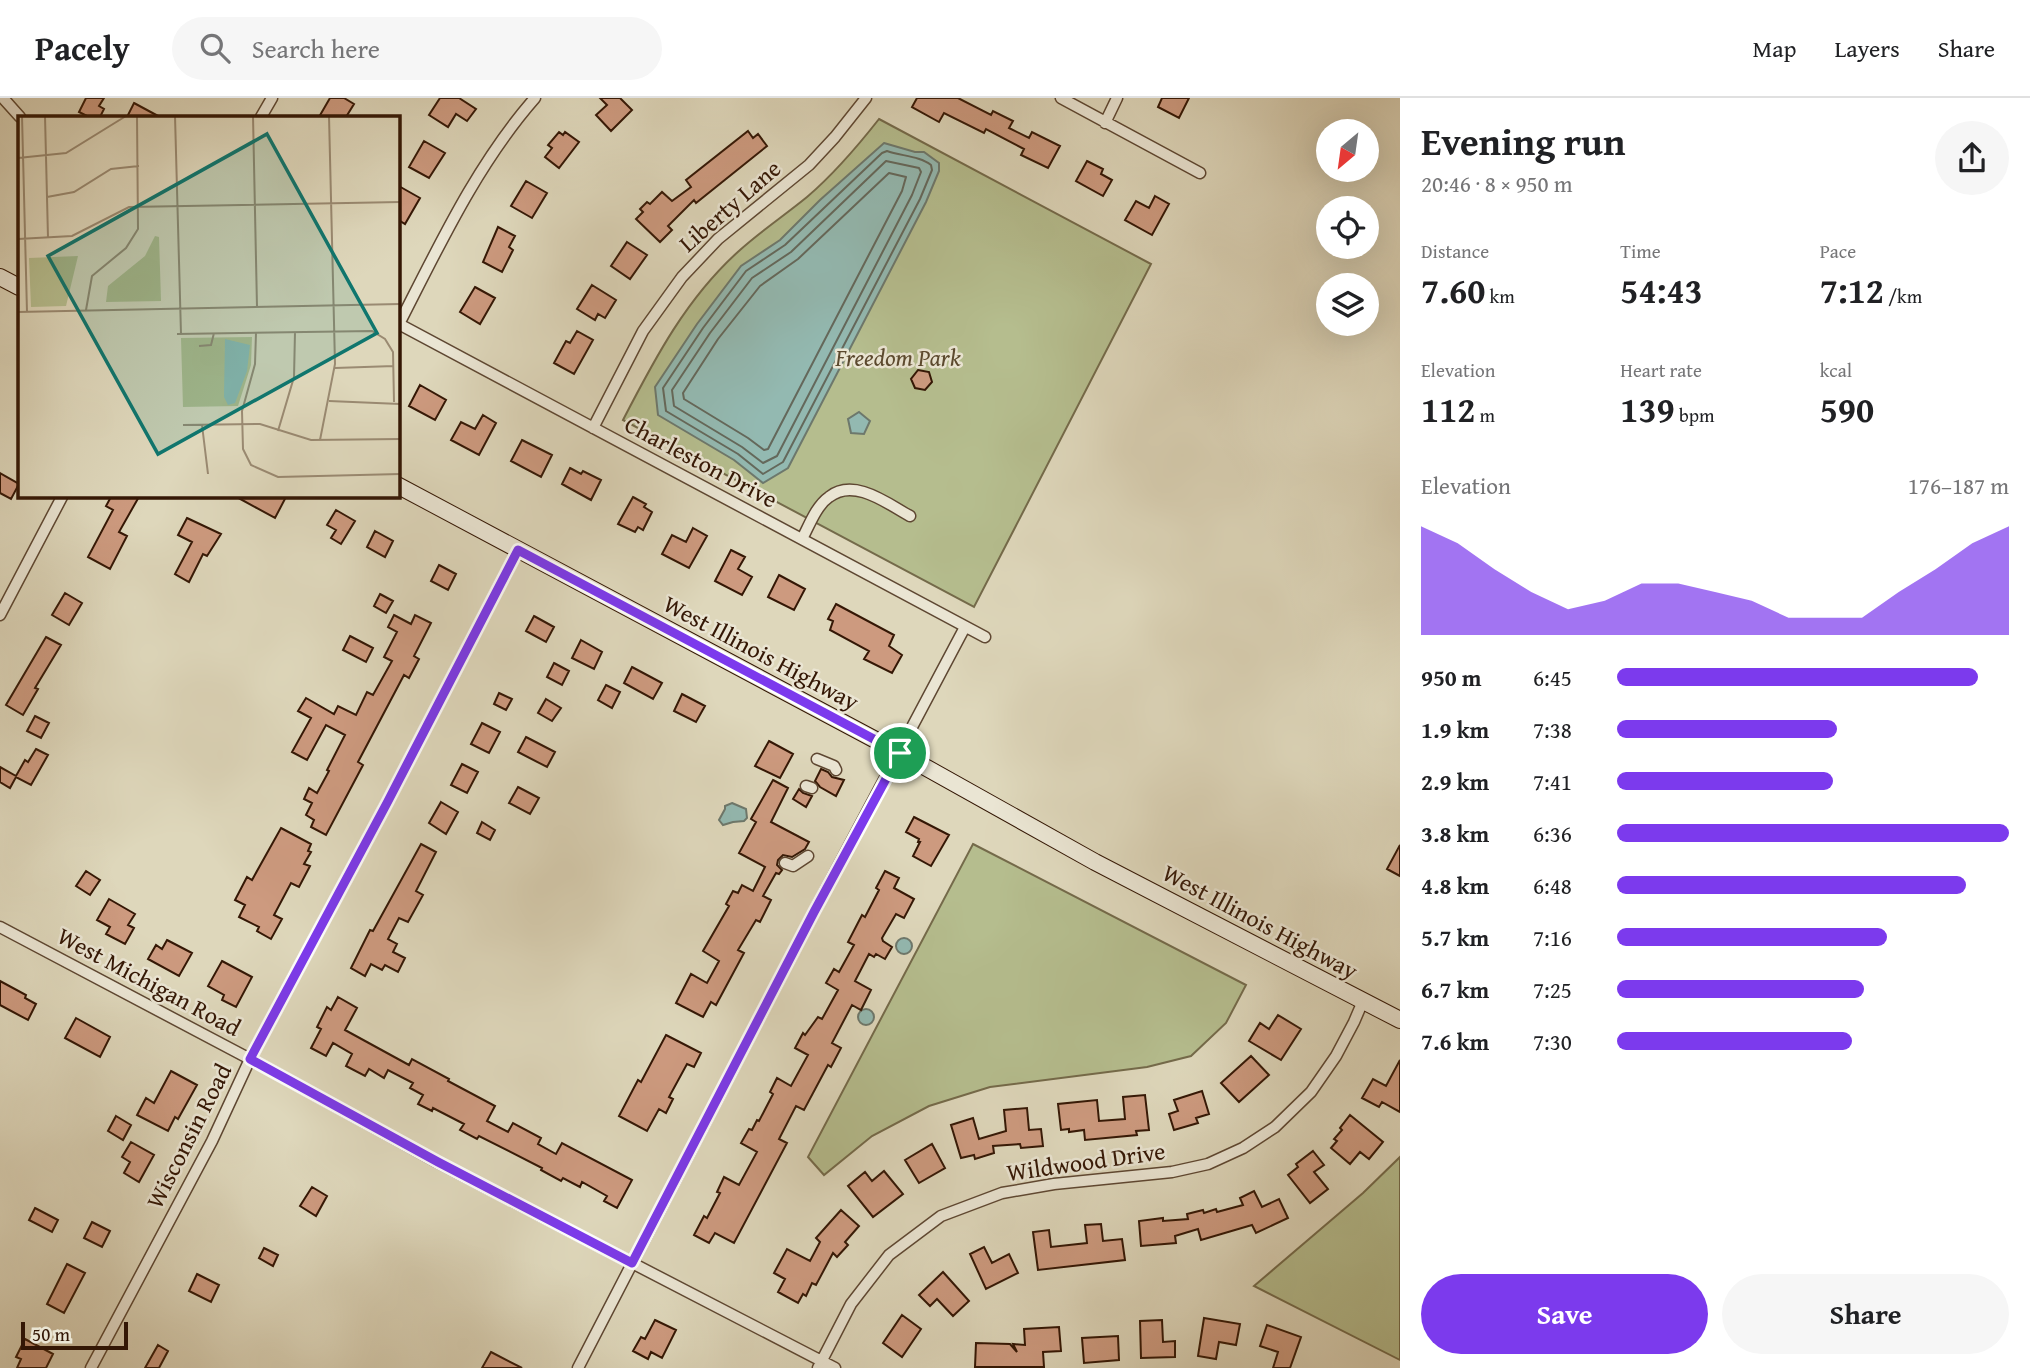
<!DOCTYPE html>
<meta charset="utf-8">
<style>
:root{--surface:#fff;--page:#f6f6f6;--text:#202124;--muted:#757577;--line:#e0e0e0;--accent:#7c3aed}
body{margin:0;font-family:"Gentium Book Plus",serif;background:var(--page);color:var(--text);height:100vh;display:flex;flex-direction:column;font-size:26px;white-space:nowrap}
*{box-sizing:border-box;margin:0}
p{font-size:23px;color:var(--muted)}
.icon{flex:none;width:38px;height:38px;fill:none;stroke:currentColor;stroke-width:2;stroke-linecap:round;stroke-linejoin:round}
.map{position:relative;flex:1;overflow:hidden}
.sheet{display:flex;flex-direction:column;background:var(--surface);width:630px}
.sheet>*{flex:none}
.needle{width:46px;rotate:209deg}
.fabs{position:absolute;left:1316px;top:21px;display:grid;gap:14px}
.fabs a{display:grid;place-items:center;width:63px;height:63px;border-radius:50%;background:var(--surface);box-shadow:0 7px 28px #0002;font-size:35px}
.scale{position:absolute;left:21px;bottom:18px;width:107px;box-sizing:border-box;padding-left:7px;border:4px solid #341705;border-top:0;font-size:19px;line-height:24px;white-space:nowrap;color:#341705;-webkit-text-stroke:5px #eae5d3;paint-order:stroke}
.pin{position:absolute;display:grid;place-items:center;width:60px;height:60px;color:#fff;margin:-30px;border:4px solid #fff;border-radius:50%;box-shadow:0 2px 7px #0007}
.round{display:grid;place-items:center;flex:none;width:74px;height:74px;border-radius:37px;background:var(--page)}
.summary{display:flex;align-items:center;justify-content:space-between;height:119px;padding:0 21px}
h1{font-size:38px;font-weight:600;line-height:52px}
.stats{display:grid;grid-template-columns:repeat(3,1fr);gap:10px;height:119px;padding:7px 21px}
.stats div{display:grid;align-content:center}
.stats b{font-size:35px;font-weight:600}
.stats small{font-size:19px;font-weight:400}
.stats p{font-size:19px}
.chart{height:196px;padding:14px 21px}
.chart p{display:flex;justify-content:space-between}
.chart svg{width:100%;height:126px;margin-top:7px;fill:var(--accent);opacity:.7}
.primary-button{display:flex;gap:14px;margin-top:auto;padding:14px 21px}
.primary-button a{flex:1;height:80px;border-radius:42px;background:var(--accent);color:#fff;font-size:28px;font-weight:600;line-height:80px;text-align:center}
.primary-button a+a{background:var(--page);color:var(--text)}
ul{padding:0 21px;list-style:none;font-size:23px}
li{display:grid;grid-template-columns:112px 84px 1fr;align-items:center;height:52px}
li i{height:18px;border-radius:9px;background:var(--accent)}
header{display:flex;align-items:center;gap:42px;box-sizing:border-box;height:98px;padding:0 35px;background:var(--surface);border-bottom:2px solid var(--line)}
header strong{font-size:33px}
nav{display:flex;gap:38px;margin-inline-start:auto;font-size:24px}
.search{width:490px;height:63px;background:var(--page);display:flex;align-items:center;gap:18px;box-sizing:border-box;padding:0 24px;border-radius:38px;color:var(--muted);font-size:26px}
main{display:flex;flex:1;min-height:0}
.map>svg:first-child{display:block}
.green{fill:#b5bd8e;stroke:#746a4a;stroke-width:2}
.water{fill:#93b9b1;stroke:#6d786c;stroke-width:2}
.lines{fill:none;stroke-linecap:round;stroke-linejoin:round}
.shore{stroke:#64685b;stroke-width:2}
.building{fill:#cd9a7f;stroke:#341705;stroke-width:2}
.street-casing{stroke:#5e4732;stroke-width:13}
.secondary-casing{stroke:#341705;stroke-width:18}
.street{stroke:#eae5d3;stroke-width:10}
.secondary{stroke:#eae5d3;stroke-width:16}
.route-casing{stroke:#fff;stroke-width:14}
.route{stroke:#7c3aed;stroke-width:9}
.labels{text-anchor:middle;stroke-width:5;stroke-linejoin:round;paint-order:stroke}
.street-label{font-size:24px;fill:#341705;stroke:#eae5d3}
.park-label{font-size:24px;font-style:italic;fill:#5b492e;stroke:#eae5d3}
.inset-road{fill:none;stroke:#9a8a72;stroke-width:2}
.view{fill:#0f766e;fill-opacity:0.15;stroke:#0f766e;stroke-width:3.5}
.inset-edge{fill:none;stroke:#341705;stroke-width:3.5}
</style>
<header>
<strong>Pacely</strong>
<div class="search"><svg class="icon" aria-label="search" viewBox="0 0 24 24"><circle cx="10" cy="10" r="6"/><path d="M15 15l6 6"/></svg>Search here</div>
<nav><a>Map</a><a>Layers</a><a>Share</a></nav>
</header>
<main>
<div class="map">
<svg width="1400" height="1270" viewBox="0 0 1400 1270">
<rect width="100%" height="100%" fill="#ded7bb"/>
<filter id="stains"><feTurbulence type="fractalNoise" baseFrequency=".00286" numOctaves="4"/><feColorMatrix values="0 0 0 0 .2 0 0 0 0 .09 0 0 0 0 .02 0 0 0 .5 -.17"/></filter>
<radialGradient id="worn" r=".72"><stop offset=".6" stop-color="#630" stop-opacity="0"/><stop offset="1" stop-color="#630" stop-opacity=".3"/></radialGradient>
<path class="green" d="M879,21L1151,166L974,509L623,322C655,260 687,199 740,152C761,133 785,117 807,99C834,76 857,49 879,21Z
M973,746L1246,887L1226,925L1191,958L1147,969L990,989L929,1008L872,1038L824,1077L808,1059Z
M1400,1059V1262L1254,1188L1363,1095Z"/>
<path class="water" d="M884,45L915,54H924L939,65V73L926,104L788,370L763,385L734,362L658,317L655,289L697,226L741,168L780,142L820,102Z
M859,314L870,323L864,336L851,335L848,321Z
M732,705L746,711L747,720L744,723L733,724L723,727L719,722L725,711V708Z
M896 848a8 8 0 1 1 16 0a8 8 0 1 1-16 0Z
M858 919a8 8 0 1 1 16 0a8 8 0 1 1-16 0Z"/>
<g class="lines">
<path class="shore" d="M887,53C901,58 920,58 931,67L932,72L920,101L783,364L763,376L738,356L666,313L663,290L703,230L746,173L785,147L882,55Z
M886,63L919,70L921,74L912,97L777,358L763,365L742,349L674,308L672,292L710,235L752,180L791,154Z
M889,75L906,79L902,93L768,351L764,352L748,340L684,301L683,295L718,241L760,188L798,161Z"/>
</g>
<path class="building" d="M86,0H104L99,8L104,11L100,19H89L79,14Z
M330,0H344L354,6L346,19H319Z
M440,0H459L476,11L467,23L456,16L448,29L429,17Z
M600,0H620L632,12L611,33L596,17L607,7Z
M917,0H958L991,17L993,13L1013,23L1009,30L1029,40L1032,34L1060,48L1048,70L1021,57L1024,51L986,31L984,35L944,15L939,24L912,9Z
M1162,0H1189L1179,20L1158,9Z
M134,5L160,19H127Z
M748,33L753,40L758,36L767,48L696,105L694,102L668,128L672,132L660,144L636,121L643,114L640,111L647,104L650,106L662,94L672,103L691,89L686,82Z
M559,34L563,37L565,34L579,44L559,70L545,59L552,50L548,47Z
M424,43L445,55L429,80L409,69Z
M1087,63L1103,71L1101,76L1112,82L1103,98L1076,83Z
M526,83L547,95L532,120L511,108Z
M397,87L420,100L405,126L397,121Z
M1155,98L1169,106L1152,137L1125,122L1136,103L1149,110Z
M498,129L515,138L509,149L513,152L502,174L483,164Z
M627,144L647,157L630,181L611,168Z
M592,187L616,202L605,220L598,216L595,222L577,211Z
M475,189L495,200L480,226L460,214Z
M577,233L593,242L574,276L554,265L566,243L570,245Z
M918,272L929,274L932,284L925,292L915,290L911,281Z
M420,287L446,302L435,322L409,308Z
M483,317L496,325L479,357L451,342L461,324L475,331Z
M522,342L552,357L541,379L511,363Z
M570,370L581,376L583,373L601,382L591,402L562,386Z
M0,375L19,386L11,401L0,395Z
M112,397H140L119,434L127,438L110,471L88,459L113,412L106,408Z
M233,397H287L275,420Z
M633,399L646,406L644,409L652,414L643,432L638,429L635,434L618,426Z
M336,412L355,423L341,446L331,440L336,432L327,427Z
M187,420L221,436L207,458L203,456L189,484L175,476L192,444L178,437Z
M693,430L707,438L689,470L662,456L672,437L686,444Z
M375,433L393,443L385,459L367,449Z
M731,452L745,459L738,471L752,479L742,497L715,483Z
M439,467L456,476L448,492L431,483Z
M779,477L805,491L794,512L768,499Z
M65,495L82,505L69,527L52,517Z
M380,496L393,503L386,515L374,508Z
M836,506L894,537L889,548L902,557L892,575L864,561L869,553L830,532L833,523L828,521Z
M394,517L411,526L415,517L431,525L414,558L419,561L409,580L404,577L358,664L363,667L326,737L311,729L314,722L306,717L312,705L304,701L309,690L317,695L329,673L327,672L345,637L326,627L307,662L292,654L311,620L298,613L306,600L334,616L338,608L356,617L367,594L373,597L392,563L384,559L397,534L388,529Z
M534,518L554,529L546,544L526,533Z
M350,538L373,550L366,564L343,552Z
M46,539L61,547L35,590L38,591L23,617L6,607Z
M581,542L602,554L594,571L572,560Z
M554,565L569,573L562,587L547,579Z
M632,569L662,585L653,601L624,585Z
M606,587L620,594L612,610L598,602Z
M499,595L512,601L506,612L494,606Z
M682,596L705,608L696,624L674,613Z
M546,601L561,610L552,623L538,615Z
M35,618L49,625L41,640L27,633Z
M482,625L500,634L489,655L471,646Z
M526,639L555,654L547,669L518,654Z
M769,643L793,656L780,680L755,668Z
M36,651L48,657L31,687L16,679L10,690L0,684V669L16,678L25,662L28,664Z
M462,666L478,674L467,695L451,687Z
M821,671L828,674L832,679L844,682L836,698L820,689L815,683Z
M773,682L788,690L771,724L809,744L805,751L792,759L783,757L778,762L777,767L782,772L779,776L776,775L763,798L771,802L760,824L756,822L738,852L744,855L716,907L711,904L703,919L676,905L691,876L707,885L719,863L703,853L729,808L726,806L733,793L738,795L742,787L753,793L765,769L739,755L756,724L751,721Z
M518,689L539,700L530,716L509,705Z
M799,691L803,695L812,698L806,709L793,701Z
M441,704L458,714L446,736L429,725Z
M914,719L949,737L931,768L913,758L920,744H918L919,741L906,734Z
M482,724L495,732L490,742L477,735Z
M281,730L311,746L308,753L311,754L304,766L310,768L299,789L291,785L274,817L282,821L271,841L257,833L259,829L239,819L245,807L235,802L247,779L252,782Z
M421,746L436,754L416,793L423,797L408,824L399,820L388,841L397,846L393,854L405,860L398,874L385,867L382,872L371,866L365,878L351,870L370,832L373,833Z
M1400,747V778L1387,771Z
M86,773L100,782L90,797L76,788Z
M885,773L899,780L894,790L914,801L904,820L896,816L882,840L883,843L892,849L885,861L876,856L874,859L869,856L855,883L871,892L861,912L852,907L832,945L841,950L831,969L828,967L804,1012L796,1008L779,1041L787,1045L734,1145L715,1135L709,1145L694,1137L704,1118L707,1120L720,1095L717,1094L724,1079L739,1087L757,1054L741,1045L749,1031L752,1032L757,1022L759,1023L773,996L770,994L777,980L791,988L808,957L795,950L803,935L805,937L818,919L822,921L838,892L826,885L834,871L839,874L854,847L848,844L862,817L865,819L879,792L876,790Z
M109,801L135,816L128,827L134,830L125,846L106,836L110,829L97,822Z
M167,842L192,855L179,878L148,861L156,847L162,851Z
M222,863L252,879L236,909L222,902L224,897L208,888Z
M0,883L26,897L25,900L36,906L28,922L0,907Z
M338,899L357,910L345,932L409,967L412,961L449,981L448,983L495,1008L487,1023L508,1034L513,1025L541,1040L538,1046L556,1056L562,1045L632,1082L617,1110L604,1103L607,1098L582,1084L580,1089L563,1080L561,1083L541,1072L542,1070L479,1038L477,1041L460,1032L464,1026L433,1010L432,1013L418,1006L423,997L410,990L413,985L388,972L384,980L369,971L365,978L346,968L352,956L333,945L326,958L311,950L321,931L317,929L327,909L331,912Z
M1278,917L1301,931L1281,962L1249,943L1260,925L1269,931Z
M76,920L110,939L100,959L65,940Z
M666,937L701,955L694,969L687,966L669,999L673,1001L666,1015L659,1011L647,1033L619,1018L638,982L641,984Z
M1251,958L1269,977L1239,1004L1221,985Z
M1400,962V1014L1382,1004L1379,1009L1362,1000L1373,981L1386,988Z
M171,973L197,987L178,1021L175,1019L168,1033L137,1017L146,1000L154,1005Z
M1202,993L1209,1016L1196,1020L1198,1025L1174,1032L1169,1016L1178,1013L1174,1002Z
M1145,997L1149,1032L1136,1033L1137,1037L1085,1042L1084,1032L1069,1034V1031L1061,1032L1058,1006L1097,1002L1099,1023L1125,1021L1123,999Z
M1027,1010L1029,1032L1041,1031L1043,1048L1021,1050L1020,1046L993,1048L994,1055L975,1061L974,1057L961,1060L951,1027L973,1020L979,1041L1006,1033L1004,1012Z
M1350,1017L1383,1044L1369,1061L1360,1054L1350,1066L1331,1050L1337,1043L1334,1041L1342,1032L1340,1030Z
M116,1018L131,1027L123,1042L108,1033Z
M131,1044L154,1057L139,1084L124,1075L130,1064L122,1059Z
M932,1046L945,1070L919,1085L905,1062Z
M1313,1053L1324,1067L1314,1074L1328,1091L1310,1105L1288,1077L1298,1069L1296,1066Z
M884,1073L903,1096L873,1119L848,1088L865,1074L872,1083Z
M312,1089L327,1098L316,1118L300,1108Z
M1254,1093L1262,1109L1279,1101L1288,1120L1256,1135L1252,1127L1201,1142L1198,1131L1175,1138L1176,1145L1141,1148L1139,1123L1163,1120V1123L1188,1121L1187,1116L1203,1112L1204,1115L1216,1111L1217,1114L1243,1107L1240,1100Z
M35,1110L58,1122L52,1134L29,1122Z
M841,1112L859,1128L845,1144L848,1147L837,1159L833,1155L816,1187L812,1185L806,1198L803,1196L798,1205L778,1194L785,1181L774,1175L787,1151L810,1163L820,1144L816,1140Z
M92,1124L110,1133L102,1149L84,1140Z
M1101,1126L1103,1143L1122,1141L1125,1162L1038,1172L1033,1134L1049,1132L1051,1149L1087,1145L1085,1127Z
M984,1149L992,1165L1009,1156L1018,1175L986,1191L970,1156Z
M264,1150L278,1157L273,1168L259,1160Z
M67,1166L85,1175L64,1215L47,1206Z
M943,1174L969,1203L953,1218L937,1201L930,1208L919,1197Z
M197,1176L219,1187L211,1204L189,1193Z
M902,1217L921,1231L902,1259L883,1245Z
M1204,1220L1240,1226L1236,1247L1219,1244L1216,1261L1198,1258Z
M655,1222L676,1232L662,1260L651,1254L648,1261L633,1253L641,1239L645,1241Z
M1162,1222L1163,1244L1175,1243V1259L1141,1260L1140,1223Z
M1267,1227L1301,1239L1290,1270H1273L1278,1254L1260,1248Z
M1059,1229L1061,1253L1043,1254L1044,1269H975L976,1245L1010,1246L1017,1254L1013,1246L1025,1247L1024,1231Z
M1118,1238L1119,1262L1084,1265L1082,1240Z
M25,1241L53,1256L46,1270H17L21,1261L16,1259Z
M158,1247L168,1253L159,1270H145Z
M491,1254L522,1270H482Z"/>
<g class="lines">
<g class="street-casing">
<path id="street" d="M3,0L20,19
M1061,0L1200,75
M261,19L272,0
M1105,25L1117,0
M397,225L985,539
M399,226C439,148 477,66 535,0
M593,330L643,233L682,179L718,141L809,67L835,39L866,0
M802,441C809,428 816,408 829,399C854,379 888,406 910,418
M0,517L63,397
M817,661L834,668L836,672
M806,688L812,690
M785,765L793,768L808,758
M0,829L250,961L437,1064L835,1270
M91,1270L212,1043L250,961L387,705L518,452
M578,1270L814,814L965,529
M818,1270L851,1206L889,1157L941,1118L1002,1095L1054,1086L1172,1074L1208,1066L1243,1050L1275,1029L1311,994L1336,958L1354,924L1363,903"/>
</g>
<g class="secondary-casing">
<path id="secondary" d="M0,179L19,189
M397,387L900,655L1095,764L1400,922"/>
</g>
<use href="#street" class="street"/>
<use href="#secondary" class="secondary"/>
</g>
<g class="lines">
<g class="route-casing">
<path id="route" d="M518,452L900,655L814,814L632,1165L438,1064L250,961L387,705Z"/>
</g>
<use href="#route" class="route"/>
</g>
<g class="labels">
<g class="street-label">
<text transform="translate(730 108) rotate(-41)" y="8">Liberty Lane</text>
<text transform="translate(701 364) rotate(28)" y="8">Charleston Drive</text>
<text transform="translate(761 555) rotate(28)" y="8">West Illinois Highway</text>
<text transform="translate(1260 824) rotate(28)" y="8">West Illinois Highway</text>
<text transform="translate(149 884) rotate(28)" y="8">West Michigan Road</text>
<text transform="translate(189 1038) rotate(-63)" y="8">Wisconsin Road</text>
<text transform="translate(1086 1064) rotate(-8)" y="8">Wildwood Drive</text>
</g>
<g class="park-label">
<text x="898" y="268">Freedom Park</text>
</g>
</g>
<g transform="translate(18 18)">
<rect width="382" height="382" fill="#ded7bb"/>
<path d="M137,120L141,121L143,185L88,186L90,170L127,140ZM60,140L48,190L13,191L11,142ZM234,221L233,249L220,290L165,291L163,222Z" fill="#b5bd8e"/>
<path d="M207,223L232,229L229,255L217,287L210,289L206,281Z" fill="#93b9b1"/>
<path class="inset-road" d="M4,0L9,196M27,0L30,122M157,0L163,218M235,0L239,191M0,42L48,37L108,0M29,81L56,76L93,53L121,50M0,123L54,120L111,91L382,86M68,194L74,160L108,132L120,113L119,0M0,196L382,188M238,217L237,248L224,295L225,333L233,349L260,361L382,358M159,218L354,215L367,223L375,236L376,286M181,230L193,229L196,217M317,252L376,250M311,285L382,288M165,309L242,308L293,324L382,323M184,309L190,358M260,315L276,261L277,216M302,324L317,248L311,0"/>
<path class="view" d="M249,18L359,217L140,338L30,140Z"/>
<rect width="382" height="382" class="inset-edge"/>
</g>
<rect width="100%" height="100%" filter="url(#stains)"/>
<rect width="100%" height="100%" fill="url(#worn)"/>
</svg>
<div class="fabs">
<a><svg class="needle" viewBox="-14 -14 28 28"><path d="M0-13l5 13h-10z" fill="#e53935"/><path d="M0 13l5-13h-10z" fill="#757577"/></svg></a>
<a><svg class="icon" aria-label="locate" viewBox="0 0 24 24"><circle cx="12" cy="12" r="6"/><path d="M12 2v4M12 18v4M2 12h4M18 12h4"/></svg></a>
<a><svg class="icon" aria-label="layers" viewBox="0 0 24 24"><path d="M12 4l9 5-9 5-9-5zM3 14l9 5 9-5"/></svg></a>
</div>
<div class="scale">50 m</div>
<div class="pin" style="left:900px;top:655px;background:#1e9e55"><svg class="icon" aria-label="arrive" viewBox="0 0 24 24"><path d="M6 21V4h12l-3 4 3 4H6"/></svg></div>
</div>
<section class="sheet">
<div class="summary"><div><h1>Evening run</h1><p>20:46 · 8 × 950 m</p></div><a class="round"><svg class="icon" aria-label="share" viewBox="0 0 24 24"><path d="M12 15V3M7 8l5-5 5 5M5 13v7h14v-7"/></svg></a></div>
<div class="stats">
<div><p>Distance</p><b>7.60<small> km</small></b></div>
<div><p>Time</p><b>54:43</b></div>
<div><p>Pace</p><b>7:12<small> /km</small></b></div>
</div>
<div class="stats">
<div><p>Elevation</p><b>112<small> m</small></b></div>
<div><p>Heart rate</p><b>139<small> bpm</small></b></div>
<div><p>kcal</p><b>590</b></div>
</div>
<div class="chart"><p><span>Elevation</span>176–187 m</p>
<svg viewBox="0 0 160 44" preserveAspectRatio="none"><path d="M0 44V6L10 12L20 21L30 29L40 35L50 32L60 26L70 26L80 29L90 32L100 38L110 38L120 38L130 29L140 21L150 12L160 6V44z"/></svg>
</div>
<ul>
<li><b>950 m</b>6:45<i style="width:92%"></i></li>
<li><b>1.9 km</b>7:38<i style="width:56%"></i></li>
<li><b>2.9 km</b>7:41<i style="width:55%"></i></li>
<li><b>3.8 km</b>6:36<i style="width:100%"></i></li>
<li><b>4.8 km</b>6:48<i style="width:89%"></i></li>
<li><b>5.7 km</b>7:16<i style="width:69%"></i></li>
<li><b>6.7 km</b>7:25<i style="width:63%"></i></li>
<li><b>7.6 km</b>7:30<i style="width:60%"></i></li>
</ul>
<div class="primary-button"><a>Save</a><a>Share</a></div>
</section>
</main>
